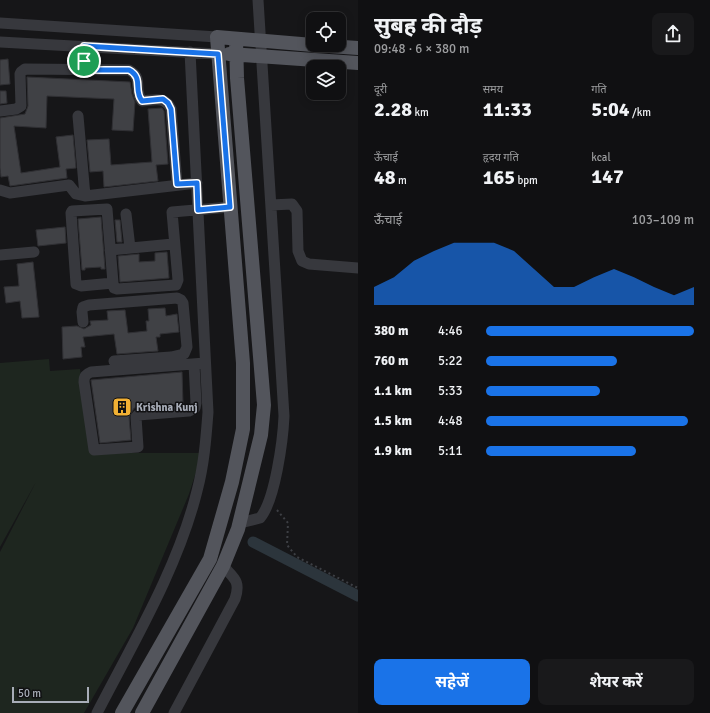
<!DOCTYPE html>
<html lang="hi">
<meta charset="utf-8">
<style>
:root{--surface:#101012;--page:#19191b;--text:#f1f3f6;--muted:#9c9d9f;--line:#303032;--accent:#1a73e8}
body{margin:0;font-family:Signika,"Noto Sans Devanagari",sans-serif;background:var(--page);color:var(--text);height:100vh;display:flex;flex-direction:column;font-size:15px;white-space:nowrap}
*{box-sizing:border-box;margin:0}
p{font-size:13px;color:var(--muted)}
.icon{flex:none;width:22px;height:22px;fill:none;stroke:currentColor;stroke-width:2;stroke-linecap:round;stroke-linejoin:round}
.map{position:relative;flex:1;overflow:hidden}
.drawer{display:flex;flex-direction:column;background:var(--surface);width:352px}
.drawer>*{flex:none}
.buttons{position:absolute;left:306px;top:12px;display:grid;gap:8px}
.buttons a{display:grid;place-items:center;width:40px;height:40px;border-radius:8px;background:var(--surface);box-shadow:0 2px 10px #0003,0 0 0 1px var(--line);font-size:20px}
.scale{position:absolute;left:12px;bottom:10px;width:77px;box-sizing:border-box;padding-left:4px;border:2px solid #a8adb8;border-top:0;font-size:11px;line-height:14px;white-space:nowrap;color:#a8adb8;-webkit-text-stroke:3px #111113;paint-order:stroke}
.pin{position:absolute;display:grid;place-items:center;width:34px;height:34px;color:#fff;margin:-17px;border:2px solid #fff;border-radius:50%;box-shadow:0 1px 4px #0007}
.round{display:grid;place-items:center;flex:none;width:42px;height:42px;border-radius:8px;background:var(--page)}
.overview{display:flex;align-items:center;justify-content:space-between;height:68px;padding:0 16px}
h1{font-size:22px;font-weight:700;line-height:30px}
.metrics{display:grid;grid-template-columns:repeat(3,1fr);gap:6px;height:68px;padding:4px 16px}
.metrics div{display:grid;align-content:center}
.metrics b{font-size:20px;font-weight:700}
.metrics small{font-size:11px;font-weight:400}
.metrics p{font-size:11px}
.chart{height:112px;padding:8px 16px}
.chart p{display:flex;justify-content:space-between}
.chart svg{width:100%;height:72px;margin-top:4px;fill:var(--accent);opacity:.7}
.cta{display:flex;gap:8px;margin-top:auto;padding:8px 16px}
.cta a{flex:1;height:46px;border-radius:8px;background:var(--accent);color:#fff;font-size:16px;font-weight:700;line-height:46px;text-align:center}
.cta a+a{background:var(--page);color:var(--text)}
ul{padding:0 16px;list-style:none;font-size:13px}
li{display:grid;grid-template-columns:64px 48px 1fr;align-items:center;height:30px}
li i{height:10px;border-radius:5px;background:var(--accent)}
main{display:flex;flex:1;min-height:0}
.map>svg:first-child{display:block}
.green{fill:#1e261f}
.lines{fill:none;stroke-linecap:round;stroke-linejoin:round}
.canal{stroke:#2c353c;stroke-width:11}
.building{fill:#404145;stroke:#303034}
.path{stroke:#3d3f44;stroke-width:2;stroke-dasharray:2 3;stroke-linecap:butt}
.minor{stroke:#37383d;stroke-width:11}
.major{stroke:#53555c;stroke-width:14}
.route-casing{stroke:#fff;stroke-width:8}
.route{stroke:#1a73e8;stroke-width:5}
.labels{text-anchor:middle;stroke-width:3;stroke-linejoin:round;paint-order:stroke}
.poi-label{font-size:11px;font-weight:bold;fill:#a8adb8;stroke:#111113;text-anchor:start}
</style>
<main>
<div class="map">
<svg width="358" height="713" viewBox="0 0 358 713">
<rect width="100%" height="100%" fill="#161618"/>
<path class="green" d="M49,359L50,371L80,369L91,453H202L189,494L133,628L84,713H0V552L36,482L0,547V363Z"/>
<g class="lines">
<path class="canal" d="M253,542L358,596"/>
</g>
<path class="building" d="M8,59L10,84L0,85V60Z
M27,77L130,82L132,94L135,102L133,131L112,130L114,99L47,96L46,128L14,126L21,173L60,167L56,137L73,135L76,168L66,169L67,178L10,186L8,176L1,177L0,168V118L25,114L28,106Z
M0,91H6L7,103L0,104Z
M162,108L164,111L168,164L156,165L158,181L104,187L103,171L90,172L87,140L109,139L111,165L152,162L148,109Z
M101,217L105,269H101V267L85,268V270H82L78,219Z
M115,220H120L122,242H117Z
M65,227L66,243L38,246L36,230Z
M167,252L169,278L120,282L118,256L139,254V262L155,261V253Z
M33,262L39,317L22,318L20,301L6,303L4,287L19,286L17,264Z
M165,308L166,316L177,314L179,332L160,334V337H156L158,351L117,354L114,334L83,337L85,347H81L82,357L63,359L62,327L77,326L84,329L91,325L90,321L108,320L107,311L125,310L128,333L147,331L146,321H149L148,309Z
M182,372L183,404L134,408L129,417L131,440L100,443L91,380Z"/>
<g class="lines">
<path class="path" d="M277,510L288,523L287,545L297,557L358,588"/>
<path class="minor" d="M0,23L217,37
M0,42L218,54
M84,70V46
M0,111L16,109L21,106L20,74L21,72L25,69L129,70C144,78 133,90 142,101C155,100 165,96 171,109L177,184
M78,116L85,196
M0,190L10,193L69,185L76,194L85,196L197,183
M271,205L292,204L297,211L298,251L302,261L309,264L358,268
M126,214L130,248
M110,250L173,244
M0,255L34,252
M113,283L81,286L76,284L71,213L72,211L107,209L113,283L114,288L117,289L176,285L178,280L172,212L230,207
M83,322L82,312L83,307L89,305L177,298L181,300L183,303L187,347L184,354L171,357L114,361
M194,364L196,403L195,408L189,411L138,415L136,417L138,447L94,450L84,382C84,376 86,374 91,372L205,363
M240,523L260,518C275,501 283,440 284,416L258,0
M97,713C133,643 178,568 197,491C204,465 206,439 208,412L190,52
M174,713L235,599C241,581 234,578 223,566"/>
<path class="major" d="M315,45L358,48
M229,54L358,63
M122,713L210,559L232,482L243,429V363L217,37L313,45
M142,713L223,566L238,529L261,435L264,405L237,78L236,39"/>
</g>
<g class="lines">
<g class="route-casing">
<path id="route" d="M84,46L218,54L230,207L198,210L197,183L177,184L171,109L168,103L163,99L142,101C133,90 144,78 129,70H84Z"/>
</g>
<use href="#route" class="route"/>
</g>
<defs>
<g id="building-square" transform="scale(1)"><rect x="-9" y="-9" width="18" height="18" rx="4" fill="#f2b134" stroke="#111113"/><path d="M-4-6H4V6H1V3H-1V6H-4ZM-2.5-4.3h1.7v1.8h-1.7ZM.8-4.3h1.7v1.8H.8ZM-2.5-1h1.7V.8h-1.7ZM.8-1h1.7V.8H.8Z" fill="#111"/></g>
</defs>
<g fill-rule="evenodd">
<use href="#building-square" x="122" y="407"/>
</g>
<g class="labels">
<g class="poi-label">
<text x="136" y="411">Krishna Kunj</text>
</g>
</g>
</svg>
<div class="buttons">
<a><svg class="icon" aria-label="locate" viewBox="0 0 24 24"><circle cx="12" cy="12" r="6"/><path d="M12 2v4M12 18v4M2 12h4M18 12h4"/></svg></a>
<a><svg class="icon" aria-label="layers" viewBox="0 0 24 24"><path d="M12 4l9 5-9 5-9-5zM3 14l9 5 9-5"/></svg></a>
</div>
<div class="scale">50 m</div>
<div class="pin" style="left:84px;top:61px;background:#1e9e55"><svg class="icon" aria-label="arrive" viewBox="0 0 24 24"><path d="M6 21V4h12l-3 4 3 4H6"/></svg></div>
</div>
<section class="drawer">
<div class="overview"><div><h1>सुबह की दौड़</h1><p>09:48 · 6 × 380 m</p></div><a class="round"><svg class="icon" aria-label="share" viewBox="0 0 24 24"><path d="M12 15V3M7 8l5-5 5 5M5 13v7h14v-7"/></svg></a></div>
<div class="metrics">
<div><p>दूरी</p><b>2.28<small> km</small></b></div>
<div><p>समय</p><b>11:33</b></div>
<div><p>गति</p><b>5:04<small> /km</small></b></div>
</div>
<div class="metrics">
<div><p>ऊँचाई</p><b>48<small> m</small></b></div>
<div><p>हृदय गति</p><b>165<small> bpm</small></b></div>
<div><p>kcal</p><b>147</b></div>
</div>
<div class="chart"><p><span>ऊँचाई</span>103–109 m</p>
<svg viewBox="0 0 160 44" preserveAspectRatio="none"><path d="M0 44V33L10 27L20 17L30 11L40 6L50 6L60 6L70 11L80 22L90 33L100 33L110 27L120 22L130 27L140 33L150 38L160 33V44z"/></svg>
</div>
<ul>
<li><b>380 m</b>4:46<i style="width:100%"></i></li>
<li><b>760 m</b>5:22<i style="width:63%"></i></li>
<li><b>1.1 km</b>5:33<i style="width:55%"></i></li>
<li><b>1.5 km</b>4:48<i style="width:97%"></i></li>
<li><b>1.9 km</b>5:11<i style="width:72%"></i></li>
</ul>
<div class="cta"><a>सहेजें</a><a>शेयर करें</a></div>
</section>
</main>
